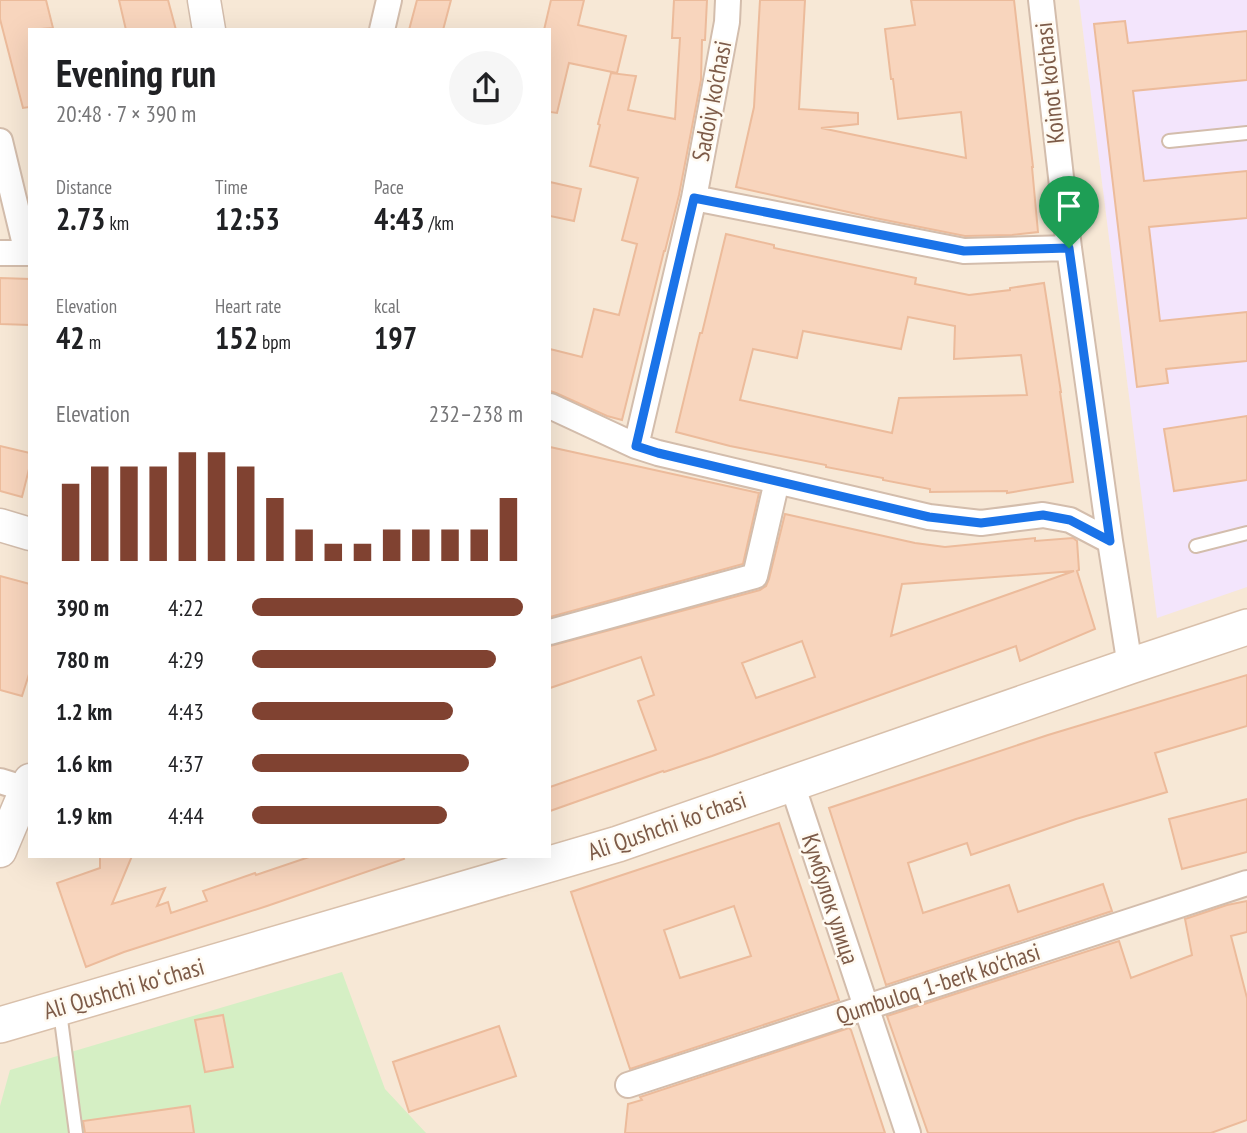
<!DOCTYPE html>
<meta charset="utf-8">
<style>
:root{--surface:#fff;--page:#f6f6f6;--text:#202124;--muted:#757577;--accent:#804231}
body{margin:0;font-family:"PT Sans Narrow",sans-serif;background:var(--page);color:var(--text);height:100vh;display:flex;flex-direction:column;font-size:26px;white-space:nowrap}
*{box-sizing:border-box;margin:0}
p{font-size:23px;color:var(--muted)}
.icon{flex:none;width:38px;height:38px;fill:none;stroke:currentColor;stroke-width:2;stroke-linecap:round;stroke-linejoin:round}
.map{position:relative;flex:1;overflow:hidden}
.sheet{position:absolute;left:28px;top:28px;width:523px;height:830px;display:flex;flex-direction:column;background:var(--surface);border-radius:0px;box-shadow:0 7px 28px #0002}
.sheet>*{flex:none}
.pin{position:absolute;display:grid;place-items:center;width:60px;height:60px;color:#fff;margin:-72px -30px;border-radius:50% 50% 50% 0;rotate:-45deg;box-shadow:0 0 7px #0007}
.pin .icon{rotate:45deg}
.round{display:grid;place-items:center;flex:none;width:74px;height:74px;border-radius:37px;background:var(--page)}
.head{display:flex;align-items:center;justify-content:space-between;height:119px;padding:0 28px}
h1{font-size:38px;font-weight:600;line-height:52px}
.metrics{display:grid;grid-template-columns:repeat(3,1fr);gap:10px;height:119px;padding:7px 28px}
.metrics div{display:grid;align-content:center}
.metrics b{font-size:30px;font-weight:600}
.metrics small{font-size:19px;font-weight:400}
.metrics p{font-size:19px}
.chart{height:196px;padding:14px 28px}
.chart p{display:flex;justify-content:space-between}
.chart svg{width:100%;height:126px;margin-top:7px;stroke:var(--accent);stroke-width:6}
ul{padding:0 28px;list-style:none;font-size:23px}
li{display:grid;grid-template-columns:112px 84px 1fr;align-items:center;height:52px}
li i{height:18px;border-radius:9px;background:var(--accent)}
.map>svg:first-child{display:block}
.residential{fill:#f7e8d6;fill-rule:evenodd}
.education{fill:#f3e5fc}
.green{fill:#d5efc4}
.building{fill:#f8d5bd;stroke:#ecbb9b;stroke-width:2;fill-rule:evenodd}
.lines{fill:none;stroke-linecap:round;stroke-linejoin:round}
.service-casing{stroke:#d3bdac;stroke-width:16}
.minor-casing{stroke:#d3bdac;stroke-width:28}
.tertiary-casing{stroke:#d3bdac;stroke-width:35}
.secondary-casing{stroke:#d9c0ab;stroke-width:38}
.service{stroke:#fff;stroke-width:12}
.minor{stroke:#fff;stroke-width:24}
.tertiary{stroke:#fff;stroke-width:32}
.secondary{stroke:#fff;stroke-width:35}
.route-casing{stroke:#fff;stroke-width:14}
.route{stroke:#1a73e8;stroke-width:9}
.labels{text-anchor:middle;stroke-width:5;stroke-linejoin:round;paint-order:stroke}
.street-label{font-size:24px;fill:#7d5b48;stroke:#fffaf1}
</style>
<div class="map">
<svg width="1247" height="1133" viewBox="0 0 1247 1133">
<rect width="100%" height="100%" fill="#fff6e9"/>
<path class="residential" d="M0,0H1247V1133H0ZM30,30H550V856H30Z"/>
<path class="education" d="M1079,0H1247V587L1157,618Z"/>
<path class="green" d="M342,972L385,1089L426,1133H0V1106L10,1070Z"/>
<path class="building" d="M0,0H46L53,28L30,30V107L23,108L0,19Z
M119,0H168L176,30H126Z
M417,0H451L443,30H409Z
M551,0H584L578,25L626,36L617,73L569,63L557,113L550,112V30H544Z
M674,0H707L705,40H702L701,80L679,195L665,251H664L622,420L607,416L556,393L550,391V349L582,357L594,309L619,315L637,244L622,240L638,178L590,166L600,125L598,124L611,73L636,76L628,110L675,119L680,38H672Z
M760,0H805L799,109L858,113V124L821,128L966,158L961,112L898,119L893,79H891L885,29L915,25L911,0H1014L1033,167H1032L1038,232L1012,235L965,236L875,218L736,187L754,107Z
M1125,21L1128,43L1247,31V80L1133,91L1144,181L1247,171V218L1149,227L1160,321L1247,312V361L1166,369L1168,383L1137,387L1094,24Z
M550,182L581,189L574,221L550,216Z
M726,234L774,245V248L916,278L915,284L969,295L1010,290V288L1044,283L1061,392H1060L1073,482L1007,493V491L930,492V489L883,480V478L826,467V465L730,446L676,432L700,333H702ZM908,317L955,326L954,359L1021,355L1027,395L899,398L892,433L740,400L753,349L797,358L803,331L901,349Z
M0,278L30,279V325L0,324Z
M1247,416V480L1174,491L1164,429Z
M0,446L30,453V465L22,497L0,491Z
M550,447L759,493L743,564L550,617Z
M785,514L915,543L945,547L1035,538V541L1073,538L1077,541L1079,570L1077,571L1095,629L1020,661L1016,646L712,756L664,772L663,771L550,811V787L656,750L638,701L654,695L641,657L550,688V646L760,590L766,586L769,579ZM1074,571L891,636L902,584ZM802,641L815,677L756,698L742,663Z
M0,576L30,584V671L22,696L0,690Z
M1247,675V726L1155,753L1167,792L1076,819L971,855L967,843L908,863L923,913L1009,885L1018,912L1103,884L1112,911L886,985L829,808L1048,735Z
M1247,799V852L1182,869L1169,819Z
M779,823L839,1000L630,1069L571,892ZM734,906L751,956L680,978L664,930Z
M100,856H132L112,904L165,888L157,906L168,902L171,913L207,901L203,891L255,873L256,875L312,856H403L404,859L267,906L124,952L86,967L57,883L100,868Z
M1247,901V932L1231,936L1247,998V1120L1211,1133H928L887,1016L1119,941L1131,978L1192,955L1185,919L1227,905Z
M223,1015L233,1067L205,1072L195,1020Z
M499,1026L516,1076L409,1112L393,1062Z
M849,1028L851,1030L885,1133H625L628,1104L642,1100L640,1097Z
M190,1106L194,1133H85L83,1121Z"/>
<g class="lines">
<g class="service-casing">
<path id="service" d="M1169,141L1247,133
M1196,546L1247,533
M60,1012L76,1133"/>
</g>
<g class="minor-casing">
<path id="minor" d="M1041,0L1069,248L1110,541L1130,666
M382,30L389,0
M0,141L27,253
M694,198L964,251L1069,248
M0,253H30
M550,406L636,446L658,453L929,517L981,523L1043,515L1070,520L1110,541
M636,446L694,198L727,22L728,0
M550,632L755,576L777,481
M0,781L26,789
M792,784L908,1133
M628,1085L1247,883"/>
</g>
<g class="tertiary-casing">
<path id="tertiary" d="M204,0L209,30
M0,525L30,534
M0,851L30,780"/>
</g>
<g class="secondary-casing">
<path id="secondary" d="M0,1025L618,844L1130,666L1247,627"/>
</g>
<use href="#service" class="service"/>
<use href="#minor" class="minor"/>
<use href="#tertiary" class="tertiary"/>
<use href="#secondary" class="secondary"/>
</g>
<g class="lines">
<g class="route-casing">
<path id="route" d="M694,198L964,251L1069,248L1110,541L1070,520L1043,515L981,523L929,517L658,453L636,446Z"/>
</g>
<use href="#route" class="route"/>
</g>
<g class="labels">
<g class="street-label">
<text transform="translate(1050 83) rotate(-96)" y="8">Koinot ko'chasi</text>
<text transform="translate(712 101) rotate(-79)" y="8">Sadoiy ko'chasi</text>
<text transform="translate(667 826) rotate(-19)" y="8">Ali Qushchi koʻchasi</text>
<text transform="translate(830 899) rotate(72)" y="8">Кумбулок улица</text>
<text transform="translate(938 984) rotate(-18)" y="8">Qumbuloq 1-berk ko'chasi</text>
<text transform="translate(124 989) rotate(-16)" y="8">Ali Qushchi koʻchasi</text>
</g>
</g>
</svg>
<div class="pin" style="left:1069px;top:248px;background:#1e9e55"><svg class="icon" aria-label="arrive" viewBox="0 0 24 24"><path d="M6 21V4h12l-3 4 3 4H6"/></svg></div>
<section class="sheet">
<div class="head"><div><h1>Evening run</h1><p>20:48 · 7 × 390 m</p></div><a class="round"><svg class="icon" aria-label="share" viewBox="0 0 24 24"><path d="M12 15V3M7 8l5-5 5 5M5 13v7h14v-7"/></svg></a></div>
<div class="metrics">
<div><p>Distance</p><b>2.73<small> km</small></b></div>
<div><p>Time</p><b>12:53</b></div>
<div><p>Pace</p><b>4:43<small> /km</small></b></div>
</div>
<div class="metrics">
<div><p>Elevation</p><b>42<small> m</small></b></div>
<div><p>Heart rate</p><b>152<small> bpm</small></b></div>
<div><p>kcal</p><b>197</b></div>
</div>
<div class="chart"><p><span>Elevation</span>232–238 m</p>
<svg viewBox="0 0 160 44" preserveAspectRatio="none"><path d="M5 44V17M15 44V11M25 44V11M35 44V11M45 44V6M55 44V6M65 44V11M75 44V22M85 44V33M95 44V38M105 44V38M115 44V33M125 44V33M135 44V33M145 44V33M155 44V22"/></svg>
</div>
<ul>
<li><b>390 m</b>4:22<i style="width:100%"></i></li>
<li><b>780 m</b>4:29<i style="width:90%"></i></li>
<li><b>1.2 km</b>4:43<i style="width:74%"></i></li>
<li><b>1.6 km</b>4:37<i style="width:80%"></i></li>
<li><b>1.9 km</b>4:44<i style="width:72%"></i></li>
</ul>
</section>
</div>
